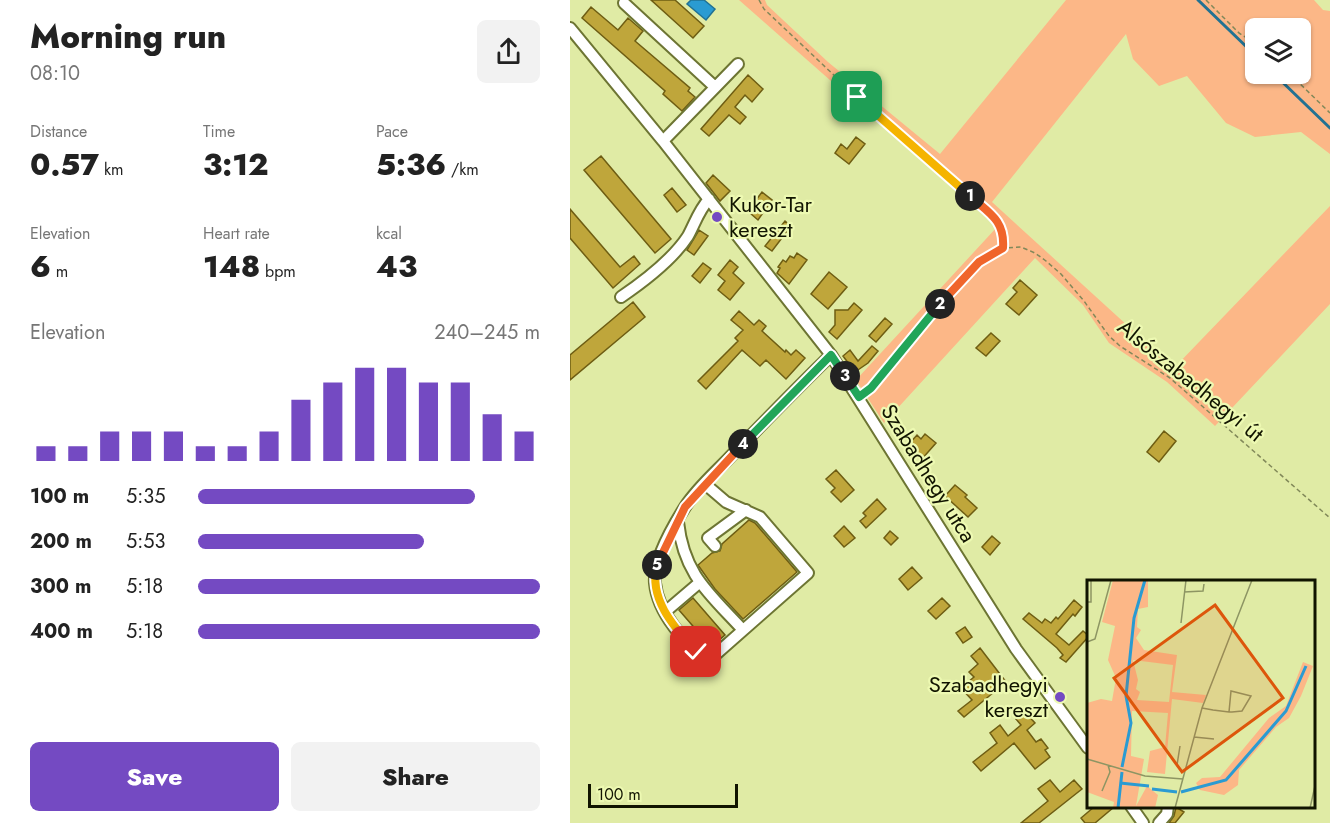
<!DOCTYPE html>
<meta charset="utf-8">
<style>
:root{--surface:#fff;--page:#f2f2f2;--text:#222;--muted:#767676;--accent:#744ac2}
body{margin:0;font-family:Jost,sans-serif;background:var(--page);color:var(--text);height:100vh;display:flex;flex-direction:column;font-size:22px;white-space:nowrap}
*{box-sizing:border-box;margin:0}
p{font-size:20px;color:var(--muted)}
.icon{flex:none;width:33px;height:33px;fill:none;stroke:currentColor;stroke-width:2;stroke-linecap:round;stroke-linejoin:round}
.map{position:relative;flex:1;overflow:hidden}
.details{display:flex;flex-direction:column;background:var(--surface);width:570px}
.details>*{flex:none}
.tools{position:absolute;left:675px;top:18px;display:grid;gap:12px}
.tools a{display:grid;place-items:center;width:66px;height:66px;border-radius:9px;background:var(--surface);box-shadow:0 2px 4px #0004;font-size:30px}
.scale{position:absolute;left:18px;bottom:15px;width:150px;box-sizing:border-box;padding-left:6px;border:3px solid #111400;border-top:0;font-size:16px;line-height:21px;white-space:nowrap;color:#111400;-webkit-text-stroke:4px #edf9b2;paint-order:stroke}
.pin{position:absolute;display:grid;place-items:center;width:51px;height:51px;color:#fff;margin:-26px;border-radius:12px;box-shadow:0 3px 9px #0006}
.km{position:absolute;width:30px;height:30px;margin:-15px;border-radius:50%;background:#222;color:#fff;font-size:16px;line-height:30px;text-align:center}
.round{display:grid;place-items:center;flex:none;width:63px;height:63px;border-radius:9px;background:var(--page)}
.summary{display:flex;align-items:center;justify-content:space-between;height:102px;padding:0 30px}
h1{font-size:33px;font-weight:800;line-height:45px}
.figures{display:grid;grid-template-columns:repeat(3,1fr);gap:9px;height:102px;padding:6px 30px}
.figures div{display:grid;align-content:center}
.figures b{font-size:30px;font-weight:800}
.figures small{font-size:16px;font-weight:400}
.figures p{font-size:16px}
.chart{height:168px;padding:12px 30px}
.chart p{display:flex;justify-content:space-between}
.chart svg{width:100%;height:108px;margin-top:6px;stroke:var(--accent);stroke-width:6}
.primary-button{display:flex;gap:12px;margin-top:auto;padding:12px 30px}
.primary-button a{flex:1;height:69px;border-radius:9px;background:var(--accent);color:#fff;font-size:24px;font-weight:800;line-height:69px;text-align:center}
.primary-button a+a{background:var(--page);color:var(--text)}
ul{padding:0 30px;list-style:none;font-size:20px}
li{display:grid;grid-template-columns:96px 72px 1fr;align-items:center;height:45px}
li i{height:15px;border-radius:8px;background:var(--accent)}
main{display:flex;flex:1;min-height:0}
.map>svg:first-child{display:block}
.green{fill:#fcb787;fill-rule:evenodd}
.water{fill:#2a9bd2;stroke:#227293;stroke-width:1.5}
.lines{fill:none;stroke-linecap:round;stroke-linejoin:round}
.stream{stroke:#227293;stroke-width:3}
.building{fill:#bfa63b;stroke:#6e5d13;stroke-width:1.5}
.minor-casing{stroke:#6d7533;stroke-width:14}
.path{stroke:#818859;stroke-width:1.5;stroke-dasharray:4.5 3;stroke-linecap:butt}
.minor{stroke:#fff;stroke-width:10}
.split-1-casing{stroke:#fff;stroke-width:12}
.split-2-casing{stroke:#fff;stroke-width:12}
.split-3-casing{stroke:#fff;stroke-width:12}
.split-4-casing{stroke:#fff;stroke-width:12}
.split-5-casing{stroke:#fff;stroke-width:12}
.split-6-casing{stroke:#fff;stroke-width:12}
.split-1{stroke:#f5b400;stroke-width:8}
.split-2{stroke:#f0652b;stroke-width:8}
.split-3{stroke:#22a559;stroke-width:8}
.split-4{stroke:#22a559;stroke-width:8}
.split-5{stroke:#f0652b;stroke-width:8}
.split-6{stroke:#f5b400;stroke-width:8}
.poi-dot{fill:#744ac2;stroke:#edf9b2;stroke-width:2}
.labels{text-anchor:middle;stroke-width:4.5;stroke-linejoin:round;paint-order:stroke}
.poi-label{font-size:22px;fill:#111400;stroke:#edf9b2;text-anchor:start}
.street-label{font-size:22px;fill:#111400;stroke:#edf9b2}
.inset-river{fill:none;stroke:#2a9bd2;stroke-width:3}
.inset-road{fill:none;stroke:#8d9563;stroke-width:1.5}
.view{fill:#dd560b;fill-opacity:0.15;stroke:#dd560b;stroke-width:3}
.inset-edge{fill:none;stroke:#111400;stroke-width:3}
</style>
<main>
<section class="details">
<div class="summary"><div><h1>Morning run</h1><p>08:10</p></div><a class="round"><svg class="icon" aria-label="share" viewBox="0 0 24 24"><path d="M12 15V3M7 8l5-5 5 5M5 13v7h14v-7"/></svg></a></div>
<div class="figures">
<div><p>Distance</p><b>0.57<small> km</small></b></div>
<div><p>Time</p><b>3:12</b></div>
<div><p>Pace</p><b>5:36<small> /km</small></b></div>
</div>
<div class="figures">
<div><p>Elevation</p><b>6<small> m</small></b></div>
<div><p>Heart rate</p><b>148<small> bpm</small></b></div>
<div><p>kcal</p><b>43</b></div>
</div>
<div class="chart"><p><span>Elevation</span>240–245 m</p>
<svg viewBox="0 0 160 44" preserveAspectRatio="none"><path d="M5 44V38M15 44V38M25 44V32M35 44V32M45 44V32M55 44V38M65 44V38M75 44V32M85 44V19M95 44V12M105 44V6M115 44V6M125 44V12M135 44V12M145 44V25M155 44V32"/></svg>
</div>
<ul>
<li><b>100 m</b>5:35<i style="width:81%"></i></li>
<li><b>200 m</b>5:53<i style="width:66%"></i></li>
<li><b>300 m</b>5:18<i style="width:100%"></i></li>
<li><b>400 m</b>5:18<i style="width:100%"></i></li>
</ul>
<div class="primary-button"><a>Save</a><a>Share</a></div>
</section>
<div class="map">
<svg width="760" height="823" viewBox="0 0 760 823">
<rect width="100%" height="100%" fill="#e0eba5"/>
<path class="green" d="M169,0H195L197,5L258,62L370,154L496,0H744L753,10L760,11V154L731,132L685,137L656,123L617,76L589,86L563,59L556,34L422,202L604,368L760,206V304L645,426L597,382L539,343L513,305L465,258L314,423L286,380L427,227ZM686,28H730V74H686Z"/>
<path class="water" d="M121,0H134L145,9L136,20L117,4Z"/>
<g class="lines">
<path class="stream" d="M628,0L686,56
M704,74L760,128"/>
</g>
<path class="building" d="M81,0H105L134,26L123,38Z
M21,7L48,30L58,18L73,31L65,41L120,88L118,91L125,97L112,111L93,94L95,91L12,18Z
M178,75L193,89L182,102L175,95L165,107L176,117L170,124L159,115L139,136L131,129Z
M286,137L295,144L279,164L265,153L271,144L277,149Z
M31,156L101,239L85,253L14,170Z
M143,175L160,191L150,201L136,183Z
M102,188L116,205L107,212L94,195Z
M192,192L202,200L188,220L181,214L189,203L186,200Z
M0,209L50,267L64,256L70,264L43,288L0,238Z
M215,221L221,226L202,251L195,246Z
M129,230L138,236L124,255L117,250Z
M227,253L237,260L219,284L207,273L210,268L208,267L213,260L216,262L220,256L224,258Z
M160,260L168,267L163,273L174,283L160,300L148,290L155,281L148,275Z
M133,263L141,269L130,283L122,276Z
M259,272L277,287L258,309L241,294Z
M450,280L467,295L449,315L436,304L447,292L443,288Z
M63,302L75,317L0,380V355Z
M284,303L292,310L267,339L259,332L265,325V310H278Z
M169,311L184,325L189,320L196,326L192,331L215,352L216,350L221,355L226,350L235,358L216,379L196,360L190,366L172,350L136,389L128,381L168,341L165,338L173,330L161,320Z
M315,318L322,324L306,342L299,336Z
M421,333L430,341L416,356L406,348Z
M302,346L308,351L298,363L282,374L280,370L282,368L273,356L280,350L288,361Z
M594,431L606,441L589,462L577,452Z
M355,434L366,443L351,460L340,451L342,448L338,445L347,435L351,439Z
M266,470L284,490L271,502L261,492L265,488L256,479Z
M385,485L397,495L395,497L407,508L398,517L375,496Z
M307,499L316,509L296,528L290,521L296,516L293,513Z
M179,520L185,523L227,572L173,619L145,589L128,565L142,553L150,551L152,544Z
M274,526L285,538L274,547L264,536Z
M320,531L328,538L321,545L314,538Z
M422,536L430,543L420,555L412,547Z
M342,567L352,578L338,590L329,579Z
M123,598L155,635L141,647L109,610Z
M372,598L380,606L366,619L358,611Z
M504,600L512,607L505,616L503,614L486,634L499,645L513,631L519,636L496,662L490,658L493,655L487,648L453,619L459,613L472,623L475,619L481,623L486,617L488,619Z
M395,627L402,637L393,643L386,633Z
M410,648L436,682L394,717L388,711L402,700L391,688L404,677L399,672L408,664L401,656Z
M455,712L465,723L457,730L466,742L471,739L478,748L475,750L480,757L465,769L444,743L411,771L403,762L427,743L420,733L430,725L438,736L451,725L446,719Z
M480,780L490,792L504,780L512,789L469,823H451L478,801L468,789Z
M524,807H544L525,823H515L511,818Z
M606,807L614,812L605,823H599L604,816Z"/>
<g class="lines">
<g class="minor-casing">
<path id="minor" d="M54,3L145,87
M0,28L93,141L261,355L446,649L518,748
M93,141L168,64
M51,297C73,282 103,259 118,236C125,223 129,210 139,199
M135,484L156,502L190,517L238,573L137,662C116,642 88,615 85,583C83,561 103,526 115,507C127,488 146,472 161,456C194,422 227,388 261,355
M108,522C114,575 139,593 173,630
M145,546L138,538L176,510
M95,612L129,583
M561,806L573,823
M589,823L597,814L598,806"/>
</g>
<path class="path" d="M189,0L194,9L287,97L363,162L431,225L434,235L433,248L451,247L465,253L476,261L491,274L514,301L539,336L550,346L600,378L760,518
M636,0L669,33L686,44
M720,74L760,113
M296,392L397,274L409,262L432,248"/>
<use href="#minor" class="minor"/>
</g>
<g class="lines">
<g class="split-1-casing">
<path id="split-1" d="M287,97L400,196"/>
</g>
<g class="split-2-casing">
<path id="split-2" d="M370,304L409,262L433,248C435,220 419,213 400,196"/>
</g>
<g class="split-3-casing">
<path id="split-3" d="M275,376L289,397L301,388L370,304"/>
</g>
<g class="split-4-casing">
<path id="split-4" d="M173,444L261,355L275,376"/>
</g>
<g class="split-5-casing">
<path id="split-5" d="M87,565L115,507L173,444"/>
</g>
<g class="split-6-casing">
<path id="split-6" d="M87,565C78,599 105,628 126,652"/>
</g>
<use href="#split-1" class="split-1"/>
<use href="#split-2" class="split-2"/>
<use href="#split-3" class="split-3"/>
<use href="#split-4" class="split-4"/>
<use href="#split-5" class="split-5"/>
<use href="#split-6" class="split-6"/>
</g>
<g class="poi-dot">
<circle cx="147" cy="217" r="6"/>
<circle cx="490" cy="697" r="6"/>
</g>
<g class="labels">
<g class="poi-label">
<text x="159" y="212">Kukor-Tar<tspan x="159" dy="25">kereszt</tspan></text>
<text x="478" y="692" text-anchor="end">Szabadhegyi<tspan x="478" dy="25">kereszt</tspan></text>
</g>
<g class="street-label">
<text transform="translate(621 380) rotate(39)" y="8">Alsószabadhegyi út</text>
<text transform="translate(359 473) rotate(58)" y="8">Szabadhegy utca</text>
</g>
</g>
<g transform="translate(517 580)">
<rect width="228" height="228" fill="#e0eba5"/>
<path d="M26,0H61V27L51,29L50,47L54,50L49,58L57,70L90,75L85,112L119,115L116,123L85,119L78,194L60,192L63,171L78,167L81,133L45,131L44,176L57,179L49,226L60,206L71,215L68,228H26L27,222L0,212V123L14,119L25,121L29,98L21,80L28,46L15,42ZM46,80L86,85L82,122L50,120L53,112L49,109L51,100ZM216,82L226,86L214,116L202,138L189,147L152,190L151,205L137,215L113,210L109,203L115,198L133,197L182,138L199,126Z" fill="#fcb787" fill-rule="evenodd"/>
<path class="inset-river" d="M35,187L44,143L39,116L47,38L58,0M33,203L62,206M65,209L90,212M94,212L139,200L199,131L219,86M31,228L35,192"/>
<path class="inset-road" d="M97,12L116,11L117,4M0,22H4V0M94,43L99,0M0,62L8,59L24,0M115,128L126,130L142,132H145L155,131L164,116L144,111L142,132M107,157L127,159M0,179L58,196L96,199M90,185L93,166M15,211L23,192L21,185M88,228L115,128L165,0M223,228L228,206"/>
<path class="view" d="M128,25L196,118L95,192L27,98Z"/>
<rect width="228" height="228" class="inset-edge"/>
</g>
</svg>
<div class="tools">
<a><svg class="icon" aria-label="layers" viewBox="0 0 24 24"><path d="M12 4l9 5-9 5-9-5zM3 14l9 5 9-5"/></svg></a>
</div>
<div class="scale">100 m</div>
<div class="pin" style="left:287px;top:97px;background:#1e9e55"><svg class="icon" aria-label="arrive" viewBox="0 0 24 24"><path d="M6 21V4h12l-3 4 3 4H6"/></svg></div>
<div class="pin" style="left:126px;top:652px;background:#d93025"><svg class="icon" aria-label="check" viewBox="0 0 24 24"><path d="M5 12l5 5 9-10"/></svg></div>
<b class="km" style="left:400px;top:196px">1</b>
<b class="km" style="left:370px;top:304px">2</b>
<b class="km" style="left:275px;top:376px">3</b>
<b class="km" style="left:173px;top:444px">4</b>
<b class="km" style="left:87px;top:565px">5</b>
</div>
</main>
